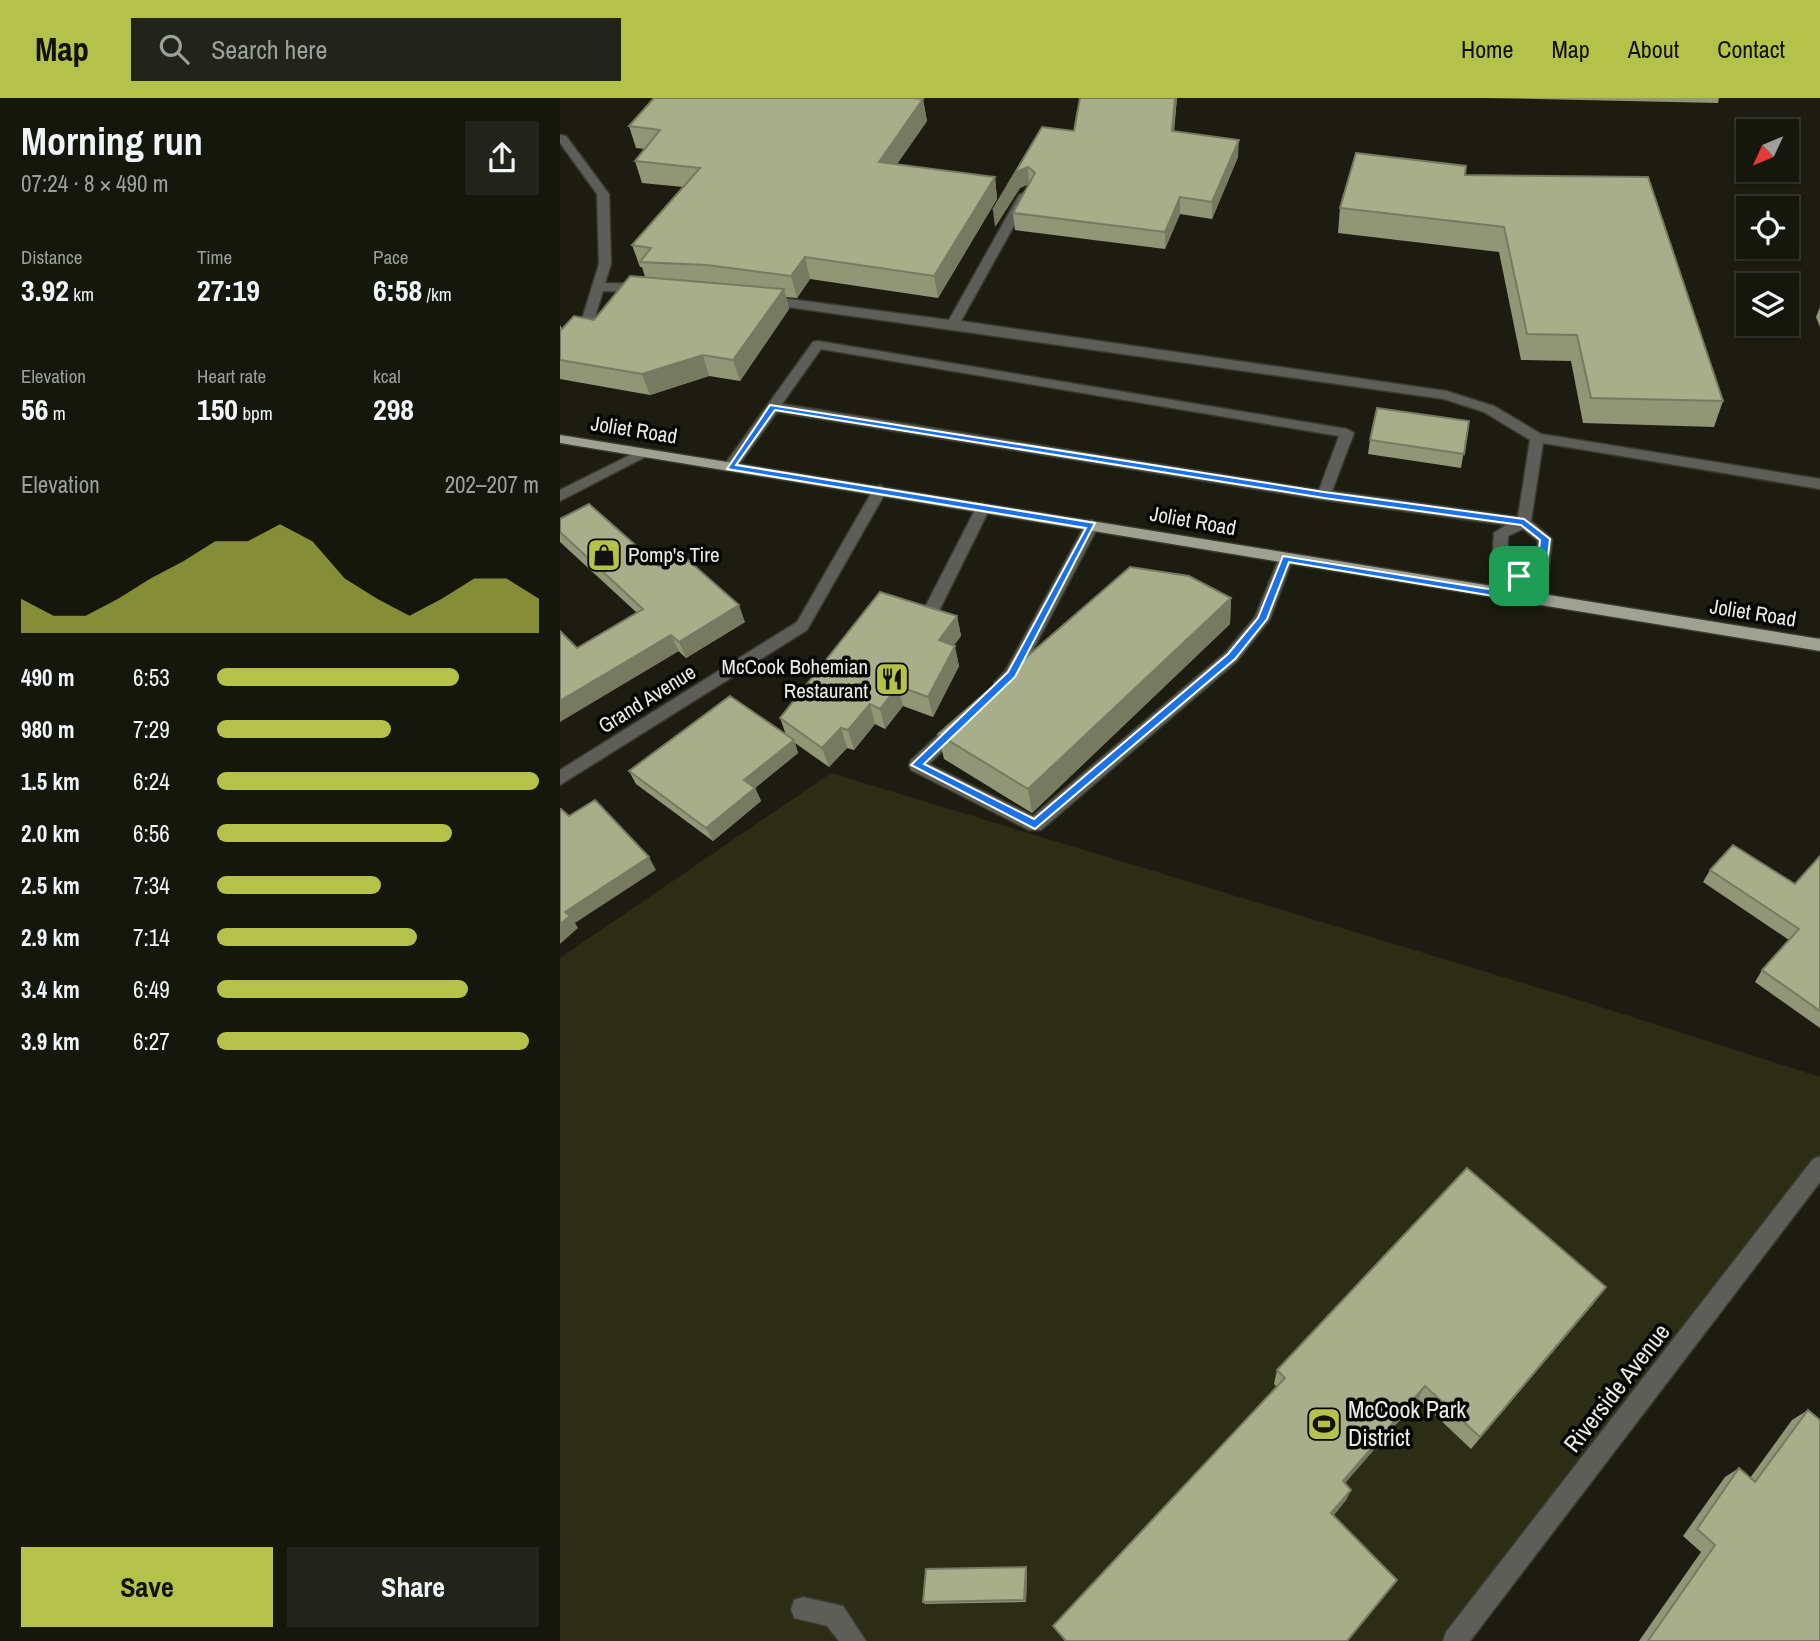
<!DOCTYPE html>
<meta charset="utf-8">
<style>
:root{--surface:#15160c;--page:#22231a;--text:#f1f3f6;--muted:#9d9f9d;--line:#34352d;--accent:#b5c249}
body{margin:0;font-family:"Archivo Narrow",sans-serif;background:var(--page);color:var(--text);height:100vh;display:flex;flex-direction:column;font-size:26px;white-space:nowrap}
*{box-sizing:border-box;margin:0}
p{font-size:23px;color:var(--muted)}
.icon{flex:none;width:38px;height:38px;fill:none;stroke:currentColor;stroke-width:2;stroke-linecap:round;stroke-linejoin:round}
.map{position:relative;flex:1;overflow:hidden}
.panel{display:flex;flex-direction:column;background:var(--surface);width:560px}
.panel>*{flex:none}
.needle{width:46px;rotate:226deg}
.fabs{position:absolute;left:1176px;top:21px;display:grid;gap:14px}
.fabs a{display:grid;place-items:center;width:63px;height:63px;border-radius:0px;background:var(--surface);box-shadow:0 2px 5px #0004,0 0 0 2px var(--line);font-size:35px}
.pin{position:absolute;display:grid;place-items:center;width:60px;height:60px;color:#fff;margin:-30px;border-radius:14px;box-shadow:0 4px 10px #0006}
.round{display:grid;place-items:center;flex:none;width:74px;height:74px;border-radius:0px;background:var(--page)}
.overview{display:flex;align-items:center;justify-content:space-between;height:119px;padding:0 21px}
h1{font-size:38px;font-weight:700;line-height:52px}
.figures{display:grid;grid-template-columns:repeat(3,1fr);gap:10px;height:119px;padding:7px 21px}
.figures div{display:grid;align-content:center}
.figures b{font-size:30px;font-weight:700}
.figures small{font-size:19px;font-weight:400}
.figures p{font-size:19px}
.chart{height:196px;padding:14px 21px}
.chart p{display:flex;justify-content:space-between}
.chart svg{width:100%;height:126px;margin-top:7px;fill:var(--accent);opacity:.7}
.button{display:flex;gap:14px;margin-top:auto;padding:14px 21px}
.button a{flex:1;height:80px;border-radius:0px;background:var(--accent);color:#111;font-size:28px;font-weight:700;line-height:80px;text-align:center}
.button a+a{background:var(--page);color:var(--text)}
ul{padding:0 21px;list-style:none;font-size:23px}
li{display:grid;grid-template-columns:112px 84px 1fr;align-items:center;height:52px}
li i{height:18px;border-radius:9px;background:var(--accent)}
header{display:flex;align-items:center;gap:42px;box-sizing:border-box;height:98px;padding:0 35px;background:var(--accent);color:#111}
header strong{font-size:33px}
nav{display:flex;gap:38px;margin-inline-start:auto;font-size:24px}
.search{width:490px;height:63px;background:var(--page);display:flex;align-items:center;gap:18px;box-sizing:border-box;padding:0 24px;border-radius:0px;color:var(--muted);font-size:26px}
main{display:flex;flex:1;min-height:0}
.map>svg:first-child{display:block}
.green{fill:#2b2e14}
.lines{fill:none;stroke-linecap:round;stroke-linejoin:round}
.service-casing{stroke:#393a2e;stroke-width:3}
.minor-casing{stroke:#393a2e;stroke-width:3}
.primary-casing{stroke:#393a2e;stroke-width:3}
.service{fill:#5d5e57;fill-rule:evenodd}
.minor{fill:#5d5e57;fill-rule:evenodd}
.primary{fill:#9fa293;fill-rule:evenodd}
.wall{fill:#909676}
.shaded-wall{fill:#767a60}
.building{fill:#a8ae89;stroke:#767a60;stroke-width:2}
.route{fill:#1a73e8;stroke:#fff;stroke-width:2;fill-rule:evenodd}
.labels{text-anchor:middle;stroke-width:7;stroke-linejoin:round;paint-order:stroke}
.street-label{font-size:21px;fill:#ebede4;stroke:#060703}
.poi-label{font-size:21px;fill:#ebede4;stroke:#060703;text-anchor:start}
.near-street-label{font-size:24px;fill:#ebede4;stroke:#060703}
.near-poi-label{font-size:24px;fill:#ebede4;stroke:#060703;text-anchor:start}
</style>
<header>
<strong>Map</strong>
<div class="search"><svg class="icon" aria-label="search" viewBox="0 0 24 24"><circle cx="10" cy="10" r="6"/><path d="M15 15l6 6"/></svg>Search here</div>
<nav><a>Home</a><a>Map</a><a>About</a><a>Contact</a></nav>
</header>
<main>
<section class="panel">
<div class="overview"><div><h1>Morning run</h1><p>07:24 · 8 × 490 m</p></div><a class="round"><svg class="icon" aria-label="share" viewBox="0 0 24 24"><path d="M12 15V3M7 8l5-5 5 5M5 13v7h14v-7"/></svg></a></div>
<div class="figures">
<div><p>Distance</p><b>3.92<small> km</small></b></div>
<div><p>Time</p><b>27:19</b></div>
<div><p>Pace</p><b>6:58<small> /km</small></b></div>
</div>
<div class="figures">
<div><p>Elevation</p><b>56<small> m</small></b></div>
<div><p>Heart rate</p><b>150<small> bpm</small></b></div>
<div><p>kcal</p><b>298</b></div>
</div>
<div class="chart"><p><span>Elevation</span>202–207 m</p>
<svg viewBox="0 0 160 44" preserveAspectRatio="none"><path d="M0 44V32L10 38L20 38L30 32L40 25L50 19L60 12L70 12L80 6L90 12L100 25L110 32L120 38L130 32L140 25L150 25L160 32V44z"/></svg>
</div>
<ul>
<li><b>490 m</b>6:53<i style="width:75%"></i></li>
<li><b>980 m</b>7:29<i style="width:54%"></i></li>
<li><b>1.5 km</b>6:24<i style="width:100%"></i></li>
<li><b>2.0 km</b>6:56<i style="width:73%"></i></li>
<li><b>2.5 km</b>7:34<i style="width:51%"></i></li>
<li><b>2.9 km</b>7:14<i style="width:62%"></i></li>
<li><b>3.4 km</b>6:49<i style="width:78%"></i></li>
<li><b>3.9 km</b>6:27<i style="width:97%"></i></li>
</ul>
<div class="button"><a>Save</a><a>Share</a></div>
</section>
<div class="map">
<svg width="1260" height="1543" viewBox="0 0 1260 1543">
<rect width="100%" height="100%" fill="#1c1d10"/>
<path class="green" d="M271,675L1022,903L1260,979V1057L883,1543H0V860Z"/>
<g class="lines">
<g class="service-casing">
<path id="service" d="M0,37L6,38L49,96L51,166L45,185L84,186L90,190L84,194L43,193L34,222L5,254L0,255V244L22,221L39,166L37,96L0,45Z
M465,94L471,97L401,223L886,293L934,308L981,336L1260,381V391L983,345L971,423L992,441L988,475C974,490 950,480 934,473L932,469L934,435L946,427L764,402L217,314L175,372H165V366L253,244L258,243L787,331L794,335L772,393L958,419L970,342L924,314L884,301L206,206L200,202L206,198L389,222L459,97ZM261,251L779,338L759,392L222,306ZM963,431L978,443L974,471L960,473L947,466L948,438Z
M423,405L430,410L379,513L376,517H366L363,513L416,410Z
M532,422L539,427L458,580L448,589H436L434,585L446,572L525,427Z
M726,455L733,460L710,521L677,563L481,732H469L351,672L349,667L351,662L391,625H403L405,629L403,633L369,666L473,718L665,555L695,519L719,460Z
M243,1499L283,1508L306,1543H279L267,1528L234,1520L231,1511L234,1502Z"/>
</g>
<g class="minor-casing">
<path id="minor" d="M82,351L89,355L87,358L0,403V392Z
M320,387L327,392L247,532L0,687V672L237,524L313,392Z
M1260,1058V1084L910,1543H883L886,1534L1253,1061Z"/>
</g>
<g class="primary-casing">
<path id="primary" d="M0,337L1260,541V553L0,345Z"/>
</g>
<use href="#service" class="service"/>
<use href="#minor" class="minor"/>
<use href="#primary" class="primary"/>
</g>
<path class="wall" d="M520,0H617L614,34L678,59L652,121L620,116L605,151L455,132L453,115L469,86L460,90L435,129L482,29L514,33Z
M927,0H1159L1158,5Z
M363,1L367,23L337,66L435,79L437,101L378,200L250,181L237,200L226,199L229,211L180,283L149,278L90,297L0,281V227L2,231L34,222L85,179L82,169H80L72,147L123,89L82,85L75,63L85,51L76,50L69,28Z
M905,77L1163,303L1154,329L1023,325L1011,263L961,262L939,154L778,135L780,110Z
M1260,209V229L1256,219Z
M909,323L901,370L808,356L810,342Z
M0,421L99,468L185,524L126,560L0,444Z
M671,500L670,526L472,715L384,661L378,636Z
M397,518L401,538L394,547L399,568L373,619L343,608L325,631L315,626L294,652L287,650L269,669L235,645L238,655L195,690L201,703L153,743L76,686L69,673L226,637L220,620Z
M1260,758V930L1195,884L1202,872L1229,842L1143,784L1150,772L1235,786Z
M1034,1205L911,1351L858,1301L785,1385L791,1392L786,1402L774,1417L787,1543H505L493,1528L717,1289L714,1286L717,1272Z
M1248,1312L1260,1543H1079L1141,1454L1123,1438L1165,1379L1179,1370L1190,1380L1232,1322Z
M466,1469L467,1471L466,1504L365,1506L363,1504Z"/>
<path class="shaded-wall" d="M615,0H617L612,50V33Z
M363,1L367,23L323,86L319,64Z
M679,42L678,59L652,121V104Z
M468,69L469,86L460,90L435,129L433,112L458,73Z
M435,79L437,101L378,200L374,178Z
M620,99V116L605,151V134Z
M245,159L250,181L237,200L231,178Z
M224,191L229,211L180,283L173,262Z
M143,257L149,278L90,297L82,276Z
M671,500L670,526L472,715L468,691Z
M179,507L185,524L126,560L119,544Z
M397,518L401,538L383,562L379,542Z
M111,537L119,553L0,624V603Z
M395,548L399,568L373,619L368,599Z
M338,588L343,608L325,631L320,611Z
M310,606L315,626L294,652L288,632Z
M281,630L287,650L269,669L262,650Z
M234,642L238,655L195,690L201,703L153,743L146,730L184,682Z
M89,759L96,772L15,825L18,830L0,846V826L5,814Z
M1046,1189L1034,1205L911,1351L920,1339Z
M865,1288L858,1301L778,1393L783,1383Z
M791,1392L786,1402L767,1425L771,1415Z
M466,1469L467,1471L466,1504L464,1502Z"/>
<path class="building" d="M94,0H353L363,1L319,64L435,79L374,178L245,159L231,178L147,167L80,164L91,150L72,147L140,70L75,63L100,32L69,28Z
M520,0H615L612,33L679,42L652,104L620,99L605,134L453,115L475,75L468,69L458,73L433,112L482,29L514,33Z
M796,55L906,68L905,77L1088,79L1163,303L1031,300L1017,237L967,236L944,129L780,110Z
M70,178L224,191L173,262L143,257L82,276L0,262V233L14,218L34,222Z
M817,310L909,323L904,356L810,342Z
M29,406L99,468L121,456L179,507L119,544L111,537L0,603V533L17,550L83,511L0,434V421Z
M570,469L629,478L671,500L468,691L378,636Z
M320,494L397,518L379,542L395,548L368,599L338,588L320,611L310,606L288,632L281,630L262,650L220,620Z
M170,598L234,642L184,682L195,690L146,730L69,673Z
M35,702L89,759L5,814L10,818L0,826V711H1L9,718Z
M1173,747L1235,786L1260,758V913L1202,872L1239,831L1150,772Z
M907,1070L1046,1189L920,1339L865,1288L783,1383L791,1392L771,1415L837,1482L787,1543H506L493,1528L725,1280L717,1272Z
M1248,1312L1260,1322V1543H1088L1155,1447L1137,1431L1179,1370L1195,1384Z
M466,1469L464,1502L363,1504L366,1471Z"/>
<path class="route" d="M210,307L764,394L964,421L990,441L986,475L964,481L963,499L958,502L729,464L707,521L675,561L475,731L351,667L448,574L526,430L167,371ZM215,312L764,400L961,427L980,442L977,472L956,476L954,495L723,458L698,520L668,556L474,721L364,666L455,579L535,425L176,367Z"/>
<defs>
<g id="shop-square" transform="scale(1.75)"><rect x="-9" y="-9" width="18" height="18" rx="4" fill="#b5c249" stroke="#060703"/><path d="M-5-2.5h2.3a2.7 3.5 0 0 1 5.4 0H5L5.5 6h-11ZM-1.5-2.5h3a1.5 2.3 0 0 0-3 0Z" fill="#111"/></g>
<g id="restaurant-square" transform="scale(1.75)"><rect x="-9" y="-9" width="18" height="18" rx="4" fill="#b5c249" stroke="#060703"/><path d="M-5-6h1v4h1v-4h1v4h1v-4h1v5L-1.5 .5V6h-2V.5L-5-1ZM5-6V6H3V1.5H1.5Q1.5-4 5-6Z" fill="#111"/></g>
<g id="stadium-square" transform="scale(1.75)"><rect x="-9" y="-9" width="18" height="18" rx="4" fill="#b5c249" stroke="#060703"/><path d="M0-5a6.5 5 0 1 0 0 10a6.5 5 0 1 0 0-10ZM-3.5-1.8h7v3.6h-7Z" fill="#111"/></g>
</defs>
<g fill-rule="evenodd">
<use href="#shop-square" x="44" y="457"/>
<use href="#restaurant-square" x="332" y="581"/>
<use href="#stadium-square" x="764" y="1326"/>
</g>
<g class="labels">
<g class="street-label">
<text transform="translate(74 332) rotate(9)" y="7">Joliet Road</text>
<text transform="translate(633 423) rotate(10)" y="7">Joliet Road</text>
<text transform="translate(1193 515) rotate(9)" y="7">Joliet Road</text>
<text transform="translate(87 601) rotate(-32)" y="7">Grand Avenue</text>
</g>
<g class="poi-label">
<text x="68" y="464">Pomp's Tire</text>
<text x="308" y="576" text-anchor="end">McCook Bohemian<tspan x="308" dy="24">Restaurant</tspan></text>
</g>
<g class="near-street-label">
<text transform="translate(1057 1290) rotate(-52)" y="8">Riverside Avenue</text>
</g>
<g class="near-poi-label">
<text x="788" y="1320">McCook Park<tspan x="788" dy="28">District</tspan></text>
</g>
</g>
</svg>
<div class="fabs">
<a><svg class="needle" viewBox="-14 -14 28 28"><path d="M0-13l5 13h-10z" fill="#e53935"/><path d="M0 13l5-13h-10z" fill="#9d9f9d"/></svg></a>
<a><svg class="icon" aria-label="locate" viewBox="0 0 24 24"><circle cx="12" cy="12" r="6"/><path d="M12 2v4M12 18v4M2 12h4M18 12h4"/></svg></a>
<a><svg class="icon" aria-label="layers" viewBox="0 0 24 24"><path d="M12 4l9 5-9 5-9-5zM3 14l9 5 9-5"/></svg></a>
</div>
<div class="pin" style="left:959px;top:478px;background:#1e9e55"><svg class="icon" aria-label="arrive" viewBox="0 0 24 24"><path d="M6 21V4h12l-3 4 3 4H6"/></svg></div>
</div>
</main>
